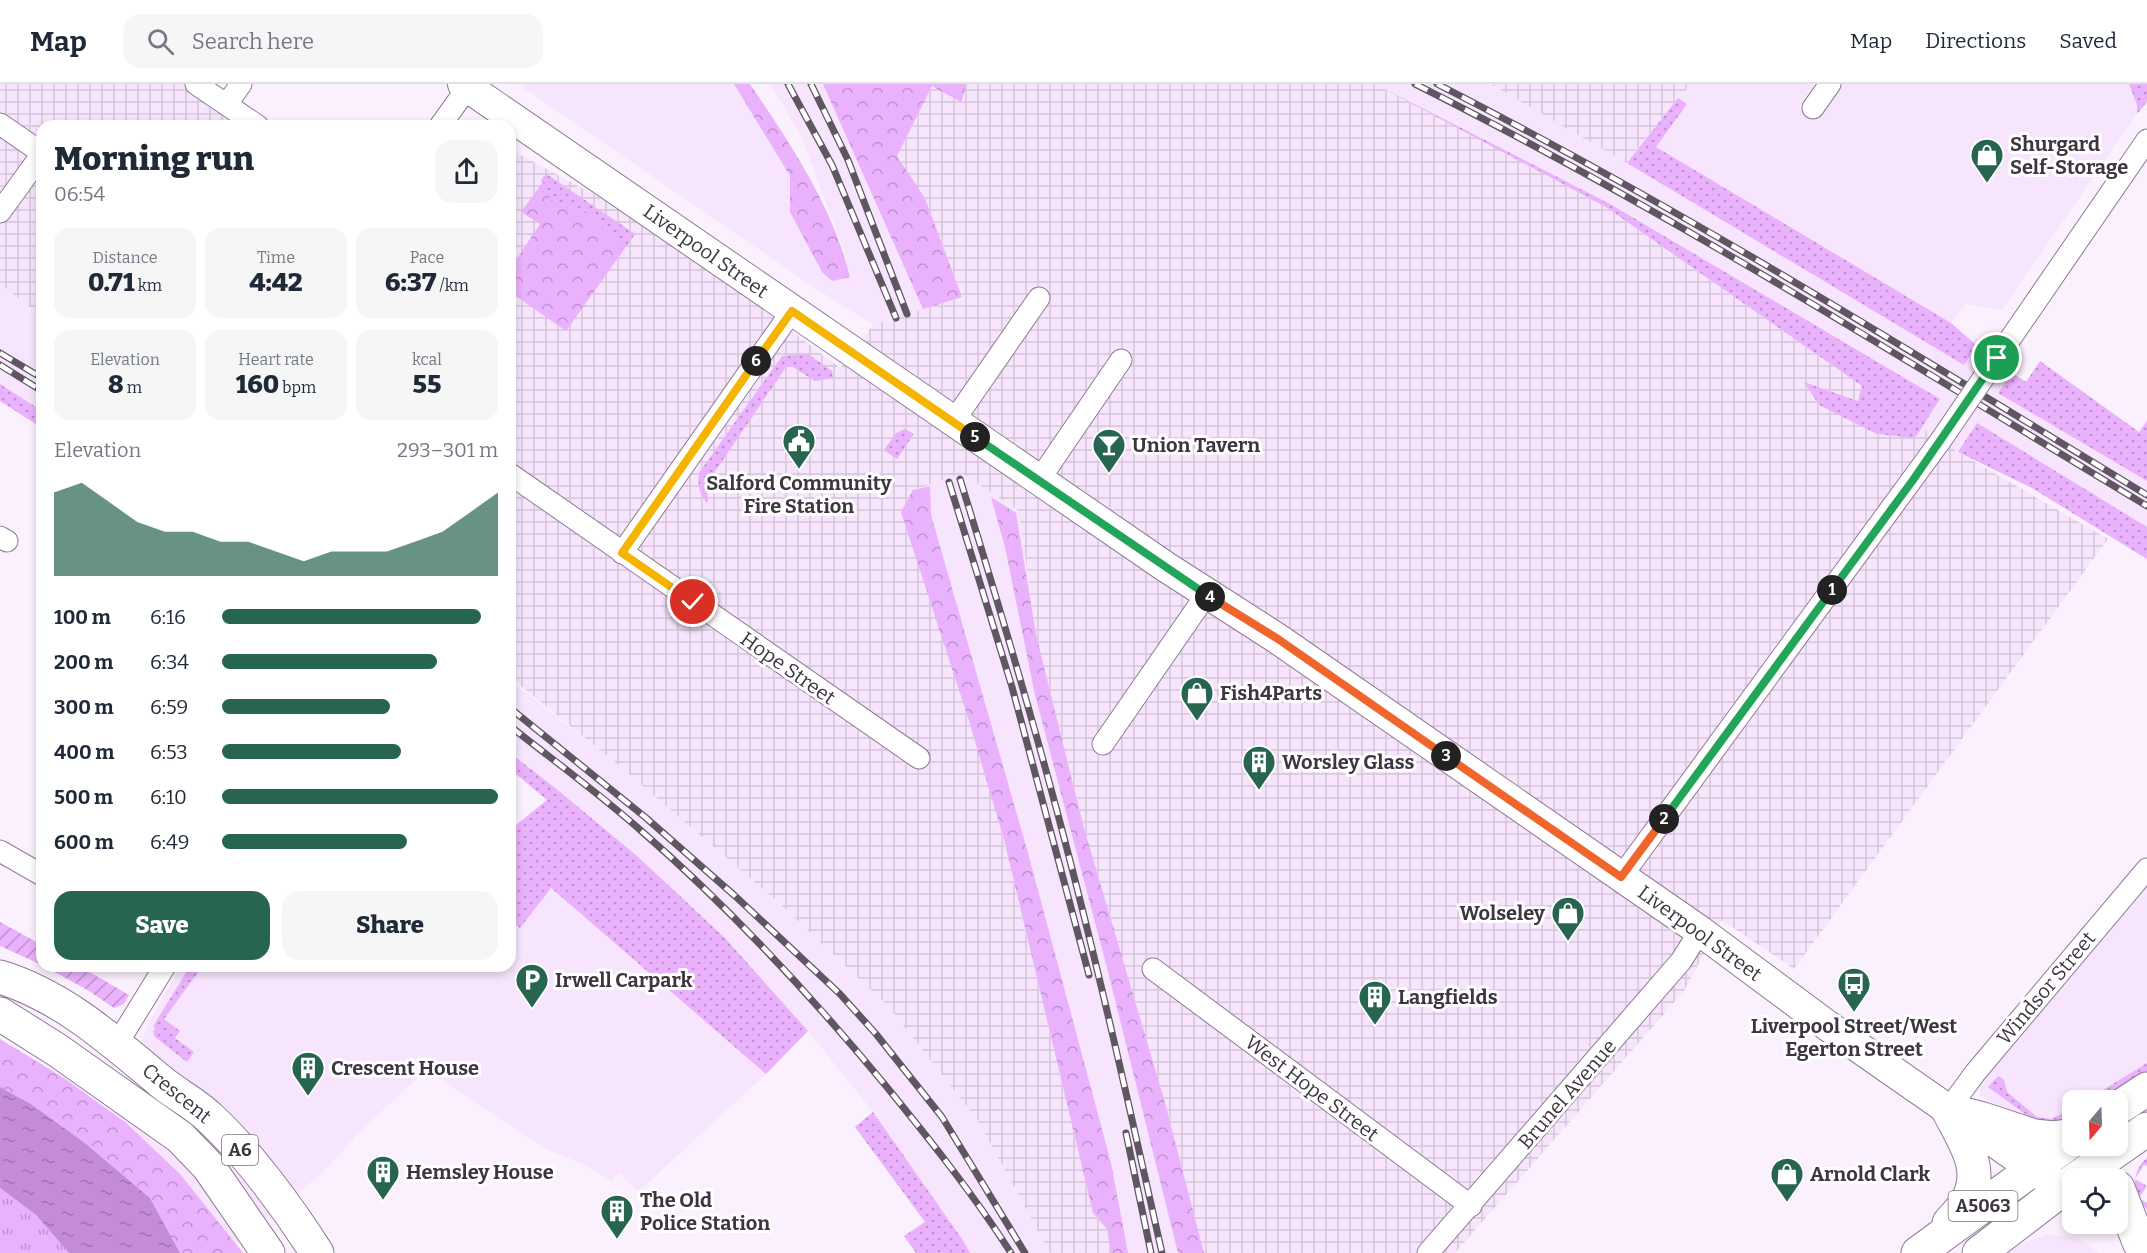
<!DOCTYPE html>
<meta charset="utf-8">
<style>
:root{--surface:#fff;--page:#f6f6f7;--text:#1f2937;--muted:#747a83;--line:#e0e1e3;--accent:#286551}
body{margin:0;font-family:Bitter,serif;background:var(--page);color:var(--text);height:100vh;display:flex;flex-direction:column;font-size:22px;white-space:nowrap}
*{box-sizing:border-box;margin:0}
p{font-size:20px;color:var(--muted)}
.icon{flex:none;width:33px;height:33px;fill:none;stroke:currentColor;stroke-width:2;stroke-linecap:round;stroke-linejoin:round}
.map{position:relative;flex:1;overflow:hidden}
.sheet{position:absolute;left:36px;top:36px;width:480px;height:852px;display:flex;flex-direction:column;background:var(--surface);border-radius:18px;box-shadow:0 3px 9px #0003}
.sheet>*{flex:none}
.needle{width:39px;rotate:199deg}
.controls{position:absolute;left:2062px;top:1006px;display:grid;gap:12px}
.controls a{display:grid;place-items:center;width:66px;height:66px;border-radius:12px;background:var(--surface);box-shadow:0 3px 9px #0003;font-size:30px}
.pin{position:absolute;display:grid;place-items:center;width:51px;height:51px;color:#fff;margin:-26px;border:3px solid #fff;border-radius:50%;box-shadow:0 2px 6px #0007}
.km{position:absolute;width:30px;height:30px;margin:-15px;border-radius:50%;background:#222;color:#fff;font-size:16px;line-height:30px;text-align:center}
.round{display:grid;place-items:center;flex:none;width:63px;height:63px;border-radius:18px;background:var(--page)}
.overview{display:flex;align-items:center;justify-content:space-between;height:102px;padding:0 18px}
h1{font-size:33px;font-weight:800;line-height:45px}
.figures{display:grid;grid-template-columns:repeat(3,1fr);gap:9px;height:102px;padding:6px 18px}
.figures div{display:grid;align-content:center;border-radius:15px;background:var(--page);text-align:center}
.figures b{font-size:26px;font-weight:800}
.figures small{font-size:16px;font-weight:400}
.figures p{font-size:16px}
.chart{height:168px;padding:12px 18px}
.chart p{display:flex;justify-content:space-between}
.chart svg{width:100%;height:108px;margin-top:6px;fill:var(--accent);opacity:.7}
.cta{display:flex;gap:12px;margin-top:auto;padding:12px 18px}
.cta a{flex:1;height:69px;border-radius:18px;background:var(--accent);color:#fff;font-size:24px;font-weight:800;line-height:69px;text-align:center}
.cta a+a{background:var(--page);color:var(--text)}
ul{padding:0 18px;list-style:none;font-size:20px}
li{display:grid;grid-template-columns:96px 72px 1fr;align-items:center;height:45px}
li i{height:15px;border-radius:8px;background:var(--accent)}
header{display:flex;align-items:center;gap:36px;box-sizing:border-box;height:84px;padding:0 30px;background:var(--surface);border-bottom:2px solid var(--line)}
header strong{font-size:28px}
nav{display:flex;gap:33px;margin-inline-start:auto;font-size:21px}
.search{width:420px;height:54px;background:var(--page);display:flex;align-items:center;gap:15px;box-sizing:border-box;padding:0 21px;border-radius:18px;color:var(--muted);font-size:22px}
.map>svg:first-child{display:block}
.built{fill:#f6e5fc}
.industrial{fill:url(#industrial-grid)}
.grass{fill:url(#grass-dots)}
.forest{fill:url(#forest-crowns)}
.park{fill:url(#park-tufts)}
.garden{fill:url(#garden-furrows)}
.water{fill:url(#water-ripples)}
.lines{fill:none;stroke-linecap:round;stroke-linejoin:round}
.street-casing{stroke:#8f7a96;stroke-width:23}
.secondary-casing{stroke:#8f7a96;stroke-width:32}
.highway-casing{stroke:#8f7a96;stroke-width:35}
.street{stroke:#fff;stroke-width:21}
.secondary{stroke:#fff;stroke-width:30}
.highway{stroke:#fff;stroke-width:33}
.rail-casing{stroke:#5f5662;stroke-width:7}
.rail{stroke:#fff;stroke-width:4.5;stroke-dasharray:14;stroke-linecap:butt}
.street-bridge-casing{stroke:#8f7a96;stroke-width:23;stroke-linecap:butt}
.street-bridge{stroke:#fff;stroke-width:21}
.split-1-casing{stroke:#fff;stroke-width:12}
.split-2-casing{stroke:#fff;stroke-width:12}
.split-3-casing{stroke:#fff;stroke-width:12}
.split-4-casing{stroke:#fff;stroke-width:12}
.split-5-casing{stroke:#fff;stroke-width:12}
.split-6-casing{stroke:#fff;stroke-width:12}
.split-7-casing{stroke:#fff;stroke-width:12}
.split-1{stroke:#22a559;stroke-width:8}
.split-2{stroke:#22a559;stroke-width:8}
.split-3{stroke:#f0652b;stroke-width:8}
.split-4{stroke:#f0652b;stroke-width:8}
.split-5{stroke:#22a559;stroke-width:8}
.split-6{stroke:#f5b400;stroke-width:8}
.split-7{stroke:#f5b400;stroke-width:8}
.labels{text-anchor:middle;stroke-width:6;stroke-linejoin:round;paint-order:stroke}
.shield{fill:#fff;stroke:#78727a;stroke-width:1.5}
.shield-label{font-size:18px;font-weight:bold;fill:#3e3541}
.poi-label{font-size:20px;font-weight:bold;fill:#3e3541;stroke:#fff;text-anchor:start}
.street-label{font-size:20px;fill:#3e3541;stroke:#fff}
</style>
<header>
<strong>Map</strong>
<div class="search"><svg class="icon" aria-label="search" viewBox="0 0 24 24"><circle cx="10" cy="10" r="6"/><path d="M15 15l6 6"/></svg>Search here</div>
<nav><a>Map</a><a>Directions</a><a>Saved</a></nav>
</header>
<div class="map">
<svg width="2147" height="1169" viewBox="0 0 2147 1169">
<defs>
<pattern id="industrial-grid" width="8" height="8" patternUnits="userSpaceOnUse" patternTransform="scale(1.5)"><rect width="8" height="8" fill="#f6e5fc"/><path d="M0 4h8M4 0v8" fill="none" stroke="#d4c5d9"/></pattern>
<pattern id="grass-dots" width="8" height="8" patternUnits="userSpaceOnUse" patternTransform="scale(1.5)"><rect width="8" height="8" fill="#eab1fc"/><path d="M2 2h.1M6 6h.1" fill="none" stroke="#bf91ce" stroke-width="1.8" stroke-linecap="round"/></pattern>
<pattern id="forest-crowns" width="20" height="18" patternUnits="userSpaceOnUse" patternTransform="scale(1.5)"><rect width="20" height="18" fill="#eab1fc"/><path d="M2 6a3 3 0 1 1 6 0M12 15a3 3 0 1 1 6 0" fill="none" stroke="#bf91ce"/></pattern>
<pattern id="park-tufts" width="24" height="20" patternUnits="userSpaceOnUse" patternTransform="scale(1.5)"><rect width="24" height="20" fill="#eab1fc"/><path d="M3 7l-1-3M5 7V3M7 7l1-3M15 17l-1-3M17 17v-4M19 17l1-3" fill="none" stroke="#bf91ce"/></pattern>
<pattern id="garden-furrows" width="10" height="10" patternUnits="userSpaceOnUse" patternTransform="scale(1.5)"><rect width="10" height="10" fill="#eab1fc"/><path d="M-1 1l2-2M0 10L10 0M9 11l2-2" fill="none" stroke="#bf91ce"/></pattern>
<pattern id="water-ripples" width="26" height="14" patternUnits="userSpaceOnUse" patternTransform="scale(1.5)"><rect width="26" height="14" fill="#c58bd7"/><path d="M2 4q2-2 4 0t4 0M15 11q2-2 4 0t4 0" fill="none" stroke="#a172b0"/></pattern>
</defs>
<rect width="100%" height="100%" fill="#fbf1fe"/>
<path class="built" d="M518,0H734L790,92V129L850,193L844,167L801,52L770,0H823L923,225L873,241L812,202Z
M1375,0H1491L1626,79L1678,14L1692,0H2129L2137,21V30L2002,226L1966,220L1951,239L2012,289L2147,372V475L2032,404L1958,368Z
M0,200L42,231V344L0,317Z
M963,390L1019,427L1036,550L1035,611L1107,884L1178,1169H1111L1107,1145L913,406Z
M510,596L616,679L778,818L888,922L979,1038L1050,1169H970L962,1155L873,1028L808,947L725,854L636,771L560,707L510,685Z
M2147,802V995L2111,1017H2073V1040L2037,1047L1980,1011L1978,1004L1981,998Z
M550,804L766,990L638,1108L619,1089L611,1097L586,1081L546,1065L426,986L362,1046L320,1091L236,1159L243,1169H180L150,1114L94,1067L149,939L180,882H510V836L520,843Z
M2048,1150L2079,1154L2099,1169H2009L2023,1159Z"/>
<path class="industrial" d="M0,0H184L243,42H42V232L0,200Z
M967,0H1375L1606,123L1862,302L1859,317L1805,299L1819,321L1915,354L1921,343L1958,368L2108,455L1794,885L1722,836L1684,907L1455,1169H1204L1164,1015L1084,744L1070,688L1036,550L1019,427L963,390L913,406L985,679L1093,1129L1107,1145L1111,1169H1050L979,1038L888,922L778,818L616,679L510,593V65L661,147L840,284L873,241L962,212L925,114L897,72L932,1L961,17Z
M1491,0H1692L1678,14L1626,79Z"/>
<path class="grass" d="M1375,0L1610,120L1940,315L1915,354L1877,350L1819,321L1804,298L1858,317L1862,302L1606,123Z
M2129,0H2147V18L2137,30V21Z
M1678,14L1687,20L1656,63L1951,239L1977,262L1964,281L1627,79Z
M548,91L635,150L623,167L595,133L550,115L541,96L544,92Z
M808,270L832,287L833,294L815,297L793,283H786L714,389V396L707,407L708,420C700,410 697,402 699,389L782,272Z
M2040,277L2139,348L2147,337V397L1998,309L2012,289L2026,298Z
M0,300L42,327V344L0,317Z
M1977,339L2147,443V475L2032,404L1958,368Z
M905,345L914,350L897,375L884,366L896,349Z
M510,669L559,707L636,771L725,854L808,947L766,990L551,804L520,844L510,836V746L547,716L510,685Z
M190,882L202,883L164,935L180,947L175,954L194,968L187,978L155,953L153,947L155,946L154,941Z
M2147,979V995L2111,1017H2085Z
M1998,992L2004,996L2007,1008L2037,1033L2051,1035L2073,1024V1030L2051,1040L2036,1038L1988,1003Z
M873,1028L962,1155L970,1169H916L904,1152L925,1138L855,1043Z
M2147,1074V1082L2144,1081L2135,1095L2147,1102L2139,1114L2147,1119V1125C2131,1112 2131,1086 2147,1074Z"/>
<path class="forest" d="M734,0H750C790,59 833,123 850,193L832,197L822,188L790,128V92Z
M823,0H967L961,18L932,2L897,72L925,114L962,213L923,225Z
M543,98L550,115L595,133L623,167L566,247L510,208V185L540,140L521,128Z
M930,402L931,431L1028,769L1111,1079L1128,1169H1111L1107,1145L1093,1129L1004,756L970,640L901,428L913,406Z
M991,413L1016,429L1036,550L1070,688L1084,744L1164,1015L1204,1169H1178L1107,884L1035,611L1005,463Z
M0,955L64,994L125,1038L180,1090L243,1169H180L150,1114L85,1059L31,1020L0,1003Z"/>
<path class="park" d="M0,1104L36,1131L69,1169H0Z"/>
<path class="garden" d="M0,838L42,861V881L0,862Z
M44,882H79L129,911L124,920L114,924L89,907Z"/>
<path class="water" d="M0,1003L31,1020L85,1059L150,1114L180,1169H69L36,1131L0,1104Z"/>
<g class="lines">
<g class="street-casing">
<path id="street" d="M196,0L258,42
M227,20L241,0
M1813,24L1830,0
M0,40L42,69
M440,42L468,3
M0,128L42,70
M1997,274L2147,56
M953,338L1039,214
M510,390L919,674
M1039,396L1121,276
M0,453L7,457
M622,469L792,227
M1103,660L1206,511
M0,767L42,791
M1621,793L1941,356
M1153,885L1471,1122
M117,960L165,882
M1948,1026L1975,989L2147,785
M1428,1169L1681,877L1700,847"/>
</g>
<g class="secondary-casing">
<path id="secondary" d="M463,0L1166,483L1278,555L1700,847L1828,942L2052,1098"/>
</g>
<g class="highway-casing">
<path id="highway" d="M0,893C62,912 110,955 159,996C175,1010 195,1019 210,1034C248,1069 289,1125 317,1169
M0,930L57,966L180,1053L208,1082L268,1169
M2118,1024L2147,1005
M1948,1026C1962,1054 1986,1085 1967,1117C1962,1125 1955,1132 1949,1139
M1948,1026L1983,1035L2034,1052L2053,1054L2073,1051
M2076,1095L2147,1045
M2118,1104L2139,1158
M1918,1169L2073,1056
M1979,1169L2073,1097"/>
</g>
<use href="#street" class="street"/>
<use href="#secondary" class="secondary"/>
<use href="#highway" class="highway"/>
<g class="rail-casing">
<path id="rail" d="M788,0L832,81L896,234
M811,0L848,76L907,230
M1415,0C1667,126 1906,277 2147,422
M1437,0C1681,124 1913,269 2147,411
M0,269L42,294
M0,281L42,307
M960,395C994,505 1027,615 1057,727C1096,873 1129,1021 1162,1169
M949,398L1012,603L1089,891
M510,624L645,733L734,811L840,910L876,950L942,1033L1025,1169
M510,642C553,676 597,708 638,744C728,822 810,910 886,1002C930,1056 974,1111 1011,1169
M1126,1049L1151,1169"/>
</g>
<use href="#rail" class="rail"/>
<g class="street-bridge-casing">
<path id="street-bridge" d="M1941,356L1997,274"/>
</g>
<use href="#street-bridge" class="street-bridge"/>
</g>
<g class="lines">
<g class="split-1-casing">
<path id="split-1" d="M1832,506L1913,396L1997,274"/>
</g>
<g class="split-2-casing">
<path id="split-2" d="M1664,735L1832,506"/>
</g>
<g class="split-3-casing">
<path id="split-3" d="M1446,672L1621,793L1664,735"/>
</g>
<g class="split-4-casing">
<path id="split-4" d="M1210,513L1278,555L1446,672"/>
</g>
<g class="split-5-casing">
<path id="split-5" d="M975,353L1210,513"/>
</g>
<g class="split-6-casing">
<path id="split-6" d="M756,277L792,227L975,353"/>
</g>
<g class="split-7-casing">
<path id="split-7" d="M693,518L622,469L756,277"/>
</g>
<use href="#split-1" class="split-1"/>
<use href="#split-2" class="split-2"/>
<use href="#split-3" class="split-3"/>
<use href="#split-4" class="split-4"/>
<use href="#split-5" class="split-5"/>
<use href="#split-6" class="split-6"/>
<use href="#split-7" class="split-7"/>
</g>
<defs>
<g id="shop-pin" transform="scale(1.725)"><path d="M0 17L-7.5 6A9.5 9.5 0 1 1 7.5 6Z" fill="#286551" stroke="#fff"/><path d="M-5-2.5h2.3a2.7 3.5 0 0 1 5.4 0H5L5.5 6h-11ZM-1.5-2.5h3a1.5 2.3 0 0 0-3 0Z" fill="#fff"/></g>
<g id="civic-pin" transform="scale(1.725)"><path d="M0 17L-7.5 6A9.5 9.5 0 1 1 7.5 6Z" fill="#286551" stroke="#fff"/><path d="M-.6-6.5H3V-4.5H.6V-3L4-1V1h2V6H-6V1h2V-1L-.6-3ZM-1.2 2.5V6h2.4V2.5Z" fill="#fff"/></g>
<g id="bar-pin" transform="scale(1.725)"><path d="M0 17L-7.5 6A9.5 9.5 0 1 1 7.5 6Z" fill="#286551" stroke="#fff"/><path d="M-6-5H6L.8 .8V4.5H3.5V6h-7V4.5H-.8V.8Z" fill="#fff"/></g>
<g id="building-pin" transform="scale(1.725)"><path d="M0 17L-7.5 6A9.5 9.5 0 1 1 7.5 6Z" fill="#286551" stroke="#fff"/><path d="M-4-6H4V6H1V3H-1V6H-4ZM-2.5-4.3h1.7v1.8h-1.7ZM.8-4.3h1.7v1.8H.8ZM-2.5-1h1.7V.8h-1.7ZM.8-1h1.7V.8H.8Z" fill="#fff"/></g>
<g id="parking-pin" transform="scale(1.725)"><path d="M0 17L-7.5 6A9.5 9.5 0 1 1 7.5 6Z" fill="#286551" stroke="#fff"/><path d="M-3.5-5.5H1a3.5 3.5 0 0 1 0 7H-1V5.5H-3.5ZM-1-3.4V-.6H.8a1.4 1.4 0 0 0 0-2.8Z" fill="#fff"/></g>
<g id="bus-pin" transform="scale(1.725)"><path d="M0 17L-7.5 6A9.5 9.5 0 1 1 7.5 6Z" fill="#286551" stroke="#fff"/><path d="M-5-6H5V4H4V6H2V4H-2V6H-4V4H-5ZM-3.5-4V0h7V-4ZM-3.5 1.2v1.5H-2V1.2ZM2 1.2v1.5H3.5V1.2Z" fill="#fff"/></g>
</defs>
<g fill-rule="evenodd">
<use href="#shop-pin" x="1987" y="71"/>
<use href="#civic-pin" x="799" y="357"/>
<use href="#bar-pin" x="1109" y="361"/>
<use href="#shop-pin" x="1197" y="609"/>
<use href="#building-pin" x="1259" y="678"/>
<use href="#shop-pin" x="1568" y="829"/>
<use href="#parking-pin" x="532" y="896"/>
<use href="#bus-pin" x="1854" y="900"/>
<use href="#building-pin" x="1375" y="913"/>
<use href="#building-pin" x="308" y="984"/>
<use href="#building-pin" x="383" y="1088"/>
<use href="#shop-pin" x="1787" y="1090"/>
<use href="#building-pin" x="617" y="1127"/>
</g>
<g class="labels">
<g class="shield">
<rect x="222" y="1051" width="36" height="30" rx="4.5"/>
<rect x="1948.5" y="1107" width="69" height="30" rx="4.5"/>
</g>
<g class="shield-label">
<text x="240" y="1072">A6</text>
<text x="1983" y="1128">A5063</text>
</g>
<g class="poi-label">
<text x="2010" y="67">Shurgard<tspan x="2010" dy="23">Self-Storage</tspan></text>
<text x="1132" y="368">Union Tavern</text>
<text x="799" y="406" text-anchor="middle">Salford Community<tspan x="799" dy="23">Fire Station</tspan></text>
<text x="1220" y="616">Fish4Parts</text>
<text x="1282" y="685">Worsley Glass</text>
<text x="1545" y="836" text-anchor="end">Wolseley</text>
<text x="555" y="903">Irwell Carpark</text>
<text x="1398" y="920">Langfields</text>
<text x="1854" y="949" text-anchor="middle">Liverpool Street/West<tspan x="1854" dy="23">Egerton Street</tspan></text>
<text x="331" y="991">Crescent House</text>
<text x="406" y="1095">Hemsley House</text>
<text x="1810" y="1097">Arnold Clark</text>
<text x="640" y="1123">The Old<tspan x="640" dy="23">Police Station</tspan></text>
</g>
<g class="street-label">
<text transform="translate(706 167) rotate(35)" y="7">Liverpool Street</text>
<text transform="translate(788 584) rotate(35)" y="7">Hope Street</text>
<text transform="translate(1700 849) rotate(36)" y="7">Liverpool Street</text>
<text transform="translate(2046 904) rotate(-50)" y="7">Windsor Street</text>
<text transform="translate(1312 1004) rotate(37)" y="7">West Hope Street</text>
<text transform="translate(177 1009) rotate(39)" y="7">Crescent</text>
<text transform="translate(1567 1010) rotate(-49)" y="7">Brunel Avenue</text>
</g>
</g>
</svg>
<div class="controls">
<a><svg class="needle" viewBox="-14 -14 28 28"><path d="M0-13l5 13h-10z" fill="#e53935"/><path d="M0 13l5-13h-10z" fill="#747a83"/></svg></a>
<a><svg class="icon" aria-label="locate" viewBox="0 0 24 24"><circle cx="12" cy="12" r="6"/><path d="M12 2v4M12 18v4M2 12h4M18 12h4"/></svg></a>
</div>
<div class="pin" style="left:1997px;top:274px;background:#1e9e55"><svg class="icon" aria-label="arrive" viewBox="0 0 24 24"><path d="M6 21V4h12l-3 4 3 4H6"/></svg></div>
<div class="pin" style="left:693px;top:518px;background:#d93025"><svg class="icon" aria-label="check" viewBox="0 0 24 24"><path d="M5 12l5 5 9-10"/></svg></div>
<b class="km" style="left:1832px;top:506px">1</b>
<b class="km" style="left:1664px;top:735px">2</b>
<b class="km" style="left:1446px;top:672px">3</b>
<b class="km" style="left:1210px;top:513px">4</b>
<b class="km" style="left:975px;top:353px">5</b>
<b class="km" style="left:756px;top:277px">6</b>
<section class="sheet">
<div class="overview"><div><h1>Morning run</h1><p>06:54</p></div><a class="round"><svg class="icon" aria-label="share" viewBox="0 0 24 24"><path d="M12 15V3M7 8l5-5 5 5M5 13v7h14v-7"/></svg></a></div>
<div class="figures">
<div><p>Distance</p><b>0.71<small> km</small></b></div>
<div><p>Time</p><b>4:42</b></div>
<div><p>Pace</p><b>6:37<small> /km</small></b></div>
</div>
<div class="figures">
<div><p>Elevation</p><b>8<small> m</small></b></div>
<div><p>Heart rate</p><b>160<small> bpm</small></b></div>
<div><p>kcal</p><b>55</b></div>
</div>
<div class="chart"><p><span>Elevation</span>293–301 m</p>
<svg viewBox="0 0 160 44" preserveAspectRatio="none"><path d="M0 44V10L10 6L20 14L30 22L40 26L50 26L60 30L70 30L80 34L90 38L100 34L110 34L120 34L130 30L140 26L150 18L160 10V44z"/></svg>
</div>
<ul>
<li><b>100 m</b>6:16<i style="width:94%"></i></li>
<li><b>200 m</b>6:34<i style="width:78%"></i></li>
<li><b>300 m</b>6:59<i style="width:61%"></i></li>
<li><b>400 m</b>6:53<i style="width:65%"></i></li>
<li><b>500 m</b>6:10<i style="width:100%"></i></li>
<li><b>600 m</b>6:49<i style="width:67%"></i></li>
</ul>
<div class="cta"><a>Save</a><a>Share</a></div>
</section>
</div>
